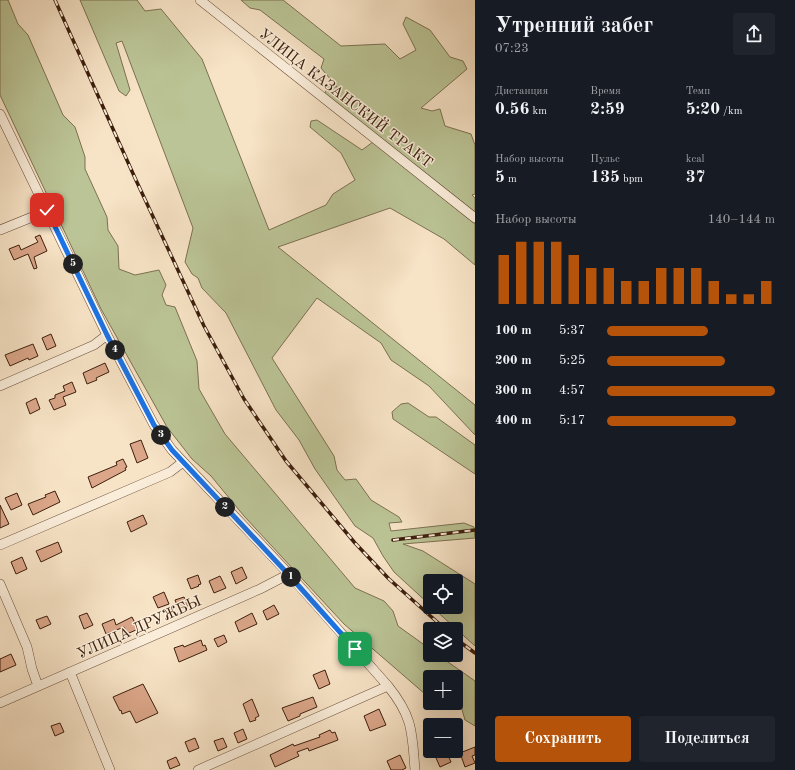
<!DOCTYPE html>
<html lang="ru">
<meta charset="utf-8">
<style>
:root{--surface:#171b24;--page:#20242c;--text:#f1f3f6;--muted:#9ea1a6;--accent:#b45309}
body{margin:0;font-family:"Old Standard TT",serif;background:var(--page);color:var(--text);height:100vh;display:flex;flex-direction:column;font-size:15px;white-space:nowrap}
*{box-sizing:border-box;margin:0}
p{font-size:13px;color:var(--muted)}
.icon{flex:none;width:22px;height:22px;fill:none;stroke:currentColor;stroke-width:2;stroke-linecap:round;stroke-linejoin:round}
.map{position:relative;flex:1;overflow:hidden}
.drawer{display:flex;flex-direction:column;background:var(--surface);width:320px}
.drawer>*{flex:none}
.fabs{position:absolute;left:423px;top:574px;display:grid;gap:8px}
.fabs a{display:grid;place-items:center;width:40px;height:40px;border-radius:4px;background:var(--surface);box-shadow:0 4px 16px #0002;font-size:20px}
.pin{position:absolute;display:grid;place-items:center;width:34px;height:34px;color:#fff;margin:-17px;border-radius:8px;box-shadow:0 2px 6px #0006}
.km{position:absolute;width:20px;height:20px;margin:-10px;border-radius:50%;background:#222;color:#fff;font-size:11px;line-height:20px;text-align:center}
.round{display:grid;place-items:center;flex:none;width:42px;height:42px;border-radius:4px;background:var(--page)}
.summary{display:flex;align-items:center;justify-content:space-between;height:68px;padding:0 20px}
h1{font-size:22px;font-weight:700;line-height:30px}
.metrics{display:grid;grid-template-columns:repeat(3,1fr);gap:6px;height:68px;padding:4px 20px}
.metrics div{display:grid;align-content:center}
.metrics b{font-size:17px;font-weight:700}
.metrics small{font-size:11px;font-weight:400}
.metrics p{font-size:11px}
.chart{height:112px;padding:8px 20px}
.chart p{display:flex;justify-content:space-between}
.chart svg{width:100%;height:72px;margin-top:4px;stroke:var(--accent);stroke-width:6}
.button{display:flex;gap:8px;margin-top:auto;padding:8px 20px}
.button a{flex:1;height:46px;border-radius:4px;background:var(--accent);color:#fff;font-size:16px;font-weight:700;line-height:46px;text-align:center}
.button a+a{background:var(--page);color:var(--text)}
ul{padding:0 20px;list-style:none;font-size:13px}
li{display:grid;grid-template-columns:64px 48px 1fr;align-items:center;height:30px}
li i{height:10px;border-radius:5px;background:var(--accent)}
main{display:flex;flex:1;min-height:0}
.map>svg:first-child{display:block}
.green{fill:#bbc496;stroke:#7c7151}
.building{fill:#dba689;stroke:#3c1e0c}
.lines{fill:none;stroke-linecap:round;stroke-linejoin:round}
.minor-casing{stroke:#6b4f3a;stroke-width:10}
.minor{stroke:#faedda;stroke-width:9}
.rail-casing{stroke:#3c1e0c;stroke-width:3.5}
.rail{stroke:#faedda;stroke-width:2;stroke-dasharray:6;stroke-linecap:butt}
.route-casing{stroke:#fff;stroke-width:8}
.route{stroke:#1a73e8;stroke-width:5}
.labels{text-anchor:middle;stroke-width:3;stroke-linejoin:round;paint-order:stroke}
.street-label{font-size:15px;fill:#3c1e0c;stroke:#faedda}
</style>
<main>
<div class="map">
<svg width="475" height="770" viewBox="0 0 475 770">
<rect width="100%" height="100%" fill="#f7e3c6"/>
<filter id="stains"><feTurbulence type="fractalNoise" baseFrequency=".005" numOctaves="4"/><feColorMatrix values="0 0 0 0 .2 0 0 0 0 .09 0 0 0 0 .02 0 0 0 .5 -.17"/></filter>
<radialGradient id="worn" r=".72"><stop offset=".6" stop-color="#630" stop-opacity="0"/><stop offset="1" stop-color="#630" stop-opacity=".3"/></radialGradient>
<path class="green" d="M0,0H8L18,24L28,35L63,115L75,127L85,157V169L107,217L108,230L118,246L119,269L135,275L159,270L166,285L162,295L166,305L175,307L197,361L199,389L225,434L355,588L384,601L393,611L398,626L430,649V655H438L475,681V726L465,720L461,706L456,702V677H430V691L425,694L344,624L244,516L211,476L192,459L167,427L101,309L0,95Z
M80,0H137L145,11L161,9L202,59L269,230L326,205L333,194L355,180L341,153L310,127L311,121L317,120L362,150L373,142L475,224V265L444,239L390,208L278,247L475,405V435L429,386L391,360L381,343L317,298L272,358L334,456L337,470L345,480L356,479L371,500L399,517L402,522L389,523L391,531L464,523L474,527L475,538L403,544L423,551L475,584V646L432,607H456V581H430V605L394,572L383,556L373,538L355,526L315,469L299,440L276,410L226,313L202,288L198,278L192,274L185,262L193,228L122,41L116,43L130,90L126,96L119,91Z
M241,0H283L341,46L385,44L400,59L416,50L403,24L406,17L430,30L450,57L463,61L467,69L421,108L432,111L440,109L445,126L471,134L475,145V194L472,195L475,198V212L325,93L328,86L337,87L321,68L324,59L260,10L250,8Z
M408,403L429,417H436L475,445V474L393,419L392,412L401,404Z"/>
<path class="building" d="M40,235L47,251L34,257L37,268L34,269L28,254L14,260L9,249L19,245L21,250L38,242L35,237Z
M51,334L56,346L47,350L42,338Z
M33,344L38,356L29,360L28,358L10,366L5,355Z
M105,363L109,372L96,378L97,380L87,384L83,373Z
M72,382L76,392L63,397L66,405L54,410L49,400L55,398V395L65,391L63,386Z
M36,398L40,409L30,414L26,403Z
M141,440L148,458L137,463L130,444Z
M123,459L127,467L125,468L126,470L92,488L88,477L117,465L116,462Z
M55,491L60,502L33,515L28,504L46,497L45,495Z
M17,493L22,505L11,510L5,498Z
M0,505L9,524L0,528Z
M143,515L147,524L131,532L127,522Z
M58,542L62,552L41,562L36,551Z
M22,557L27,569L16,574L11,562Z
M242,567L247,578L236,584L231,572Z
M198,575L201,584L198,585L199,586L191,589L187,579Z
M220,576L226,588L214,593L209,581Z
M164,592L169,604L158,608L153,597Z
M184,597L188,606L179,610L175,600Z
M274,605L279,614L267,620L263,611Z
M87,613L93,625L84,629L79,616Z
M252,613L257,624L239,632L235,622Z
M47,616L51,624L40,629L36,620Z
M132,617L138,629L127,634L124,627L106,634L102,624L114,619L116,625Z
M224,635L227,642L218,647L214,639Z
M201,640L203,646L205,645L207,650L179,662L174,648L183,645L184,647Z
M11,654L16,665L0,672V659Z
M325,670L330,684L319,689L313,675Z
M143,684L158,713L136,723L130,711L122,714L121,710L120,711L113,697Z
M313,697L317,707L300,714V716L288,721L282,708Z
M252,699L259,716L255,718L256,720L250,722L243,704Z
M379,709L386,725L370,731L364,716Z
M60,723L64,732L55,736L51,726Z
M243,729L247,739L238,743L234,733Z
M330,730L332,733L335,732L338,740L309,751L308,748L297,752L299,756L275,767L270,755L293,744L294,746L320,737L319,735Z
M195,738L199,748L189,752L185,742Z
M223,738L227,747L218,751L214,741Z
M475,747V755L472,756L475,763L465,767L460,753Z
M433,751H446L451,762L440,767Z
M400,755L406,768L402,770H391L387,761Z
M176,757L180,765L170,769L167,761Z"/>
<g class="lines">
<g class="minor-casing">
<path id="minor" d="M200,0L475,218
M0,114L107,335L154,425L172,450L289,574L388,686C413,717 412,732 415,770
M0,230L47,211
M0,386L94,345L107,335
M0,545L170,472L183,462
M0,584L27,647L32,669L38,686
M70,672L110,770
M0,703L260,589L289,574
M198,770L388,686"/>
</g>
<use href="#minor" class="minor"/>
<g class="rail-casing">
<path id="rail" d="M55,0L135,178L204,326L244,399L286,461L355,543L389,579L445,629
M393,540L475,530
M456,639L475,653"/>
</g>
<use href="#rail" class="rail"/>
</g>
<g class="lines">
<g class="route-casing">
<path id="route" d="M47,210L107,335L154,425L172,450L288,574L355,649"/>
</g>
<use href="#route" class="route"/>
</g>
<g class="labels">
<g class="street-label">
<text transform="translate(346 98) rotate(38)" y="5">УЛИЦА КАЗАНСКИЙ ТРАКТ</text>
<text transform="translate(139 627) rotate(-24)" y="5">УЛИЦА ДРУЖБЫ</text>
</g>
</g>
<rect width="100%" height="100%" filter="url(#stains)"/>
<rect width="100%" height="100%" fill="url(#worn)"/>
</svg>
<div class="fabs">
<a><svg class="icon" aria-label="locate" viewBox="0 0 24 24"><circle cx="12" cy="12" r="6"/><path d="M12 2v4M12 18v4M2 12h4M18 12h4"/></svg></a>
<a><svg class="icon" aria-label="layers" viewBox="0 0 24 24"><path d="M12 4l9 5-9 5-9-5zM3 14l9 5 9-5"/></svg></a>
<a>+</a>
<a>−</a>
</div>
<div class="pin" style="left:355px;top:649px;background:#1e9e55"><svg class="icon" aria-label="arrive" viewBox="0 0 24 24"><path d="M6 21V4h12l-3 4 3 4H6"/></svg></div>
<div class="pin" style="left:47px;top:210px;background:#d93025"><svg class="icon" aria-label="check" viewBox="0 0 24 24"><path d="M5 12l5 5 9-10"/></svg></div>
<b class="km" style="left:291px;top:577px">1</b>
<b class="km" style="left:225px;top:507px">2</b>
<b class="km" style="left:161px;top:435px">3</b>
<b class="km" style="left:115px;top:350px">4</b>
<b class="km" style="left:73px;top:264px">5</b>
</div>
<section class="drawer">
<div class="summary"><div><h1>Утренний забег</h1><p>07:23</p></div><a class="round"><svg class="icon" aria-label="share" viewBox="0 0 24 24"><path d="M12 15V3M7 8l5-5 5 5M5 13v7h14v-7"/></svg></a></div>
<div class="metrics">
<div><p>Дистанция</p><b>0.56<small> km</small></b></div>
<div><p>Время</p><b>2:59</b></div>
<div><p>Темп</p><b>5:20<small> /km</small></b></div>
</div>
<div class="metrics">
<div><p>Набор высоты</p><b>5<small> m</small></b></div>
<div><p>Пульс</p><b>135<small> bpm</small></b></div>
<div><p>kcal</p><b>37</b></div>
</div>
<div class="chart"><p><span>Набор высоты</span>140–144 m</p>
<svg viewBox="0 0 160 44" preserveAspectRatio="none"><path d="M5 44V14M15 44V6M25 44V6M35 44V6M45 44V14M55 44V22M65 44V22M75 44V30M85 44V30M95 44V22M105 44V22M115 44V22M125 44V30M135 44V38M145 44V38M155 44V30"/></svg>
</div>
<ul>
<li><b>100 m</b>5:37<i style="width:60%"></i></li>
<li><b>200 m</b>5:25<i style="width:70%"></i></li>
<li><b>300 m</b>4:57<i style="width:100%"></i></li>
<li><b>400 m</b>5:17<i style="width:77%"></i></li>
</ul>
<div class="button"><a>Сохранить</a><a>Поделиться</a></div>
</section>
</main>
